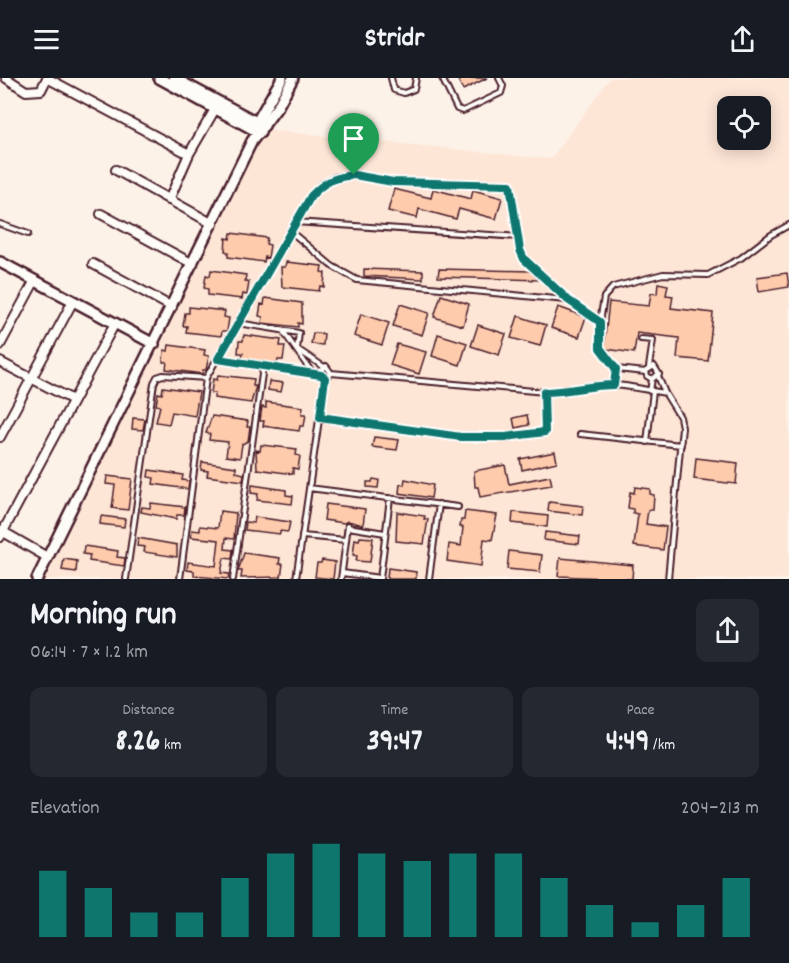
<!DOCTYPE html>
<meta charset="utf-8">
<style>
:root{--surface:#171b24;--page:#242831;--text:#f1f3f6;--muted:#9ea1a6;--accent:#0f766e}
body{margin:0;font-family:Dekko,sans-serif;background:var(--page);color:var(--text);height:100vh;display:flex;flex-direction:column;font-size:22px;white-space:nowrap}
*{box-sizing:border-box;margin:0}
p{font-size:20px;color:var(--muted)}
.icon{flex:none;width:33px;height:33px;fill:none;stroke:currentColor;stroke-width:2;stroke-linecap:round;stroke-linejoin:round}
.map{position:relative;height:501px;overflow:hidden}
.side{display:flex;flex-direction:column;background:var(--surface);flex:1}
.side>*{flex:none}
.controls{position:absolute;left:717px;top:18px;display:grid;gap:12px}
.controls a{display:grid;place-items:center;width:54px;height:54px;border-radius:12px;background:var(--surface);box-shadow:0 3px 15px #0003;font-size:30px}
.pin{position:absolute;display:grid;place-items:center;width:51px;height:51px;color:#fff;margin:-62px -26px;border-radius:50% 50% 50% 0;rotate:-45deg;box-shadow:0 0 6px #0007}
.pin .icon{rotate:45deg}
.round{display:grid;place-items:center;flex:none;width:63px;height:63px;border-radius:12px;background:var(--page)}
.overview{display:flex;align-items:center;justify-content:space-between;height:102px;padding:0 30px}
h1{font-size:33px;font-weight:800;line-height:45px}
.figures{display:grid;grid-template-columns:repeat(3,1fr);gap:9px;height:102px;padding:6px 30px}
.figures div{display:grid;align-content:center;border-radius:12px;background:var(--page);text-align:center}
.figures b{font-size:30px;font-weight:800}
.figures small{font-size:16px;font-weight:400}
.figures p{font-size:16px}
.chart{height:168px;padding:12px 30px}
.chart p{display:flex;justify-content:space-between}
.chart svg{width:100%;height:108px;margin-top:6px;stroke:var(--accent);stroke-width:6}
header{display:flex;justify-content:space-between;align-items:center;height:78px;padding:0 30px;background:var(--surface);font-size:27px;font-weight:800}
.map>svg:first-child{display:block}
.built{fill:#fde6d6;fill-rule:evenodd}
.building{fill:#fecbad;stroke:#4a1f2b;stroke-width:1.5}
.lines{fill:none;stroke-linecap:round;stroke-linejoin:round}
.service-casing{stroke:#4a1f2b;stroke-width:8}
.minor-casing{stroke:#4a1f2b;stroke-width:12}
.tertiary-casing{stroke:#4a1f2b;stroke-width:14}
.service{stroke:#fdfcf7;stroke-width:4}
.minor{stroke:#fdfcf7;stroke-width:8}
.tertiary{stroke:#fdfcf7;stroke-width:9}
.route-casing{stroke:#fff;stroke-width:12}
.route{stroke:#0f766e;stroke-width:8}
</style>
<header><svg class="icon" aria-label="menu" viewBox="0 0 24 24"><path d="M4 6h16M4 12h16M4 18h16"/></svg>Stridr<svg class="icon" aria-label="share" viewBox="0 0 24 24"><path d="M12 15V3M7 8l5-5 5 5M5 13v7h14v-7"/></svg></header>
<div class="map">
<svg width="789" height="501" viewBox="0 0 789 501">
<rect width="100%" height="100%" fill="#fdf2e8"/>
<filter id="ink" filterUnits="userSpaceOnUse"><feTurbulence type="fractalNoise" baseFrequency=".0167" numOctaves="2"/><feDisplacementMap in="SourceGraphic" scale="12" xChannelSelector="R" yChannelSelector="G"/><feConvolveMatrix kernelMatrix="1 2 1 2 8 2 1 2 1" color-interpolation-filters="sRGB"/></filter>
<g filter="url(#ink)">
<path class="built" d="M610,0H789V501H45L265,52L551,81ZM728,28H760V62H728Z"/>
<path class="building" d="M461,0H487L463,12L458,2Z
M394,111L431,120L433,111L471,121L473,112L502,120L496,141L459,131L456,141L419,131L417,140L388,133Z
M231,155L267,160L266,166L270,167L268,180L265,179L264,184L228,179V174L225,173L226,160L230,161Z
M286,184L322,188L321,194L325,195L324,209L320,208L319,213L282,209L281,189H285Z
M364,191L423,193V201L364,198Z
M439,191L531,193L539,202L438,199Z
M211,192L246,197L245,203L249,204L247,217L243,216L242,221L208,217V211L204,210L206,197L210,198Z
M787,195L789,209L759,214L757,199Z
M658,205L668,207L666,217L673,218L671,230L713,235L708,283L677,280L679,260L637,255L634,275L606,271L604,269L609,224L649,228L651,215L657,216Z
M441,217L469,226L463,248L434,239Z
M265,220L302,225V246L298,245V249L262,245L263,239L259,238L261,226L264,227Z
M400,226L429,235L422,257L393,248Z
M189,229L225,233L224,239L229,240L227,253H222L221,258L186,254L187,248H183L185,235H189Z
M558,229L586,239L579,259L551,250Z
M361,236L389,245L382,267L354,258Z
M518,238L546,247L540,268L511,260Z
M478,247L506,256L499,277L471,268Z
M313,255L324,256L323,267L311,266Z
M438,256L467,265L460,287L432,278Z
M244,257L281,262L280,268H285L283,282H278L277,286L242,281L243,275H238L239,263H243Z
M397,266L426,274L419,296L390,287Z
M169,267L205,272L204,277L209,278L206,292H203L202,296L166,291L167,284H163L164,272L168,273Z
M218,297L254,301L253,308H256L251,325L214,320L215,315H211L213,301L217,302Z
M269,303L283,305L281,314L268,312Z
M163,309L199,314L195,338L172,334L169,346L156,344L160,328L156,327L158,315L162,316Z
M266,324L303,329L302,336H306L304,348H300L299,353L263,348L264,343H260L262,329L266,330Z
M527,337L529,347L515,350L513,340Z
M212,338L248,343L247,349H250L248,363L242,366L240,380L226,378L228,364L209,362L210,356L206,355Z
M133,340L145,341L143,352L132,351Z
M374,359L399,362L397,372L372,369Z
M261,367L297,371L296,377L300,378L298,391L293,390V396L257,391L256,372L260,373Z
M555,374L557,384L522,392L520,381Z
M696,380L738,385L736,406L694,401Z
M202,384L236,389V394L244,396L243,403L207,398L208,393L201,392Z
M505,387L509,406L550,398L552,407L480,419L478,409H475L474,393Z
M149,392L183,397L182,402L189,403L188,411L153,406L154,400L148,399Z
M107,398L132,401L128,432L112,430L115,407L106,406Z
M373,401L379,402L378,410L367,409V404H372Z
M405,401L433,407L431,420L399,415L400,406L404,407Z
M252,407L286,412V417L293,418L292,426L257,422L258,416L251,415Z
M635,409L650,411V416L654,417L653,432H648L646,446L666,449L663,472L634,468L638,436L633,435V431L628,430L630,414L634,415Z
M549,424L583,428L582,437L548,433Z
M151,425L185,429L184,437H177L176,441L141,434L142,429L150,430Z
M326,426L365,431L363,447L348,443L344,445L324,442Z
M220,433L236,435L234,461L226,460L225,471L233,472L232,481L224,480L221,495L229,496L228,501L194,498V493L187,492L188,484L216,488L219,462L191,459L192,452L200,453V448L218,450Z
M465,433L497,437L492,462L484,461L481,488L447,483L449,466L461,468L463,449H460L461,442H464Z
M397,434L425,438L424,441H428L424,466L396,463Z
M513,434L548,438L547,449L512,445Z
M101,438L125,441L124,449L100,446Z
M255,439L290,444L288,454L280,453V456L245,452L246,444L254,445Z
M545,454L580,458L579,466L544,462Z
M360,459L373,460L370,484L356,483L357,478L353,477L355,461L359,462Z
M138,460L177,467V479L144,474L145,469L137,468Z
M84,468L118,473L117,479L125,480L124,488L89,483L90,477L83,476Z
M509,473L542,477L540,494L507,491Z
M244,475L280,480L279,486H283L281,499L241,500L242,493H238Z
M560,480L633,487L632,501L558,498Z
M64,481L77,483L76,494L62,492Z
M322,482L335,484L333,501L315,499L317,485H321Z
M388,490L416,494V501H387Z"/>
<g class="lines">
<g class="service-casing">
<path id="service" d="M391,0L394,12L404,15L414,11L416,0
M442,0L457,31L463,33L501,15L503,8L499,0
M295,144L519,159
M0,146L28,156
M290,153L332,188L357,202L566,222
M600,244L604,219L613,209L663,196L708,197L741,180L771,157L789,147
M238,245L299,255L297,271L324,289
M283,253L313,296
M641,261L653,262L649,289
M218,281L321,297
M616,291L646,294
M331,295L545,314
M658,298L665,315L680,339L682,349L668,501
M650,313L652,301L647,298L646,293L654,288L659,296L652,301
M319,339L461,359H505L545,354V314C567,314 579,309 600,307C621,305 644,312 665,315
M580,356L681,367
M647,364L653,313
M309,410L458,429
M348,449L385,455
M302,458L346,462
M342,495L380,500
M126,501L154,305L157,299L163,297L206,300
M180,501L206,300L311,118L322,106L335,99L354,97L393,104L510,107L520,172L524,181L568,222L600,244V270L616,291L614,307
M233,501L263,289
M296,501L325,300L320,293L326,288L331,295L325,300
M341,501L348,447
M380,501L390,420
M429,501L439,426"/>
</g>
<g class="minor-casing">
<path id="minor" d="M6,0L26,13L41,12L47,0
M47,0L189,76
M116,92L213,146
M169,122L189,76L218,26
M101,136L193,186
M93,186L172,229
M0,267L34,204
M0,284L73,322
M0,359L73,223
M0,452L47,479
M0,459L115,245"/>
</g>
<g class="tertiary-casing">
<path id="tertiary" d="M159,0L260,55
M174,0L264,48
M254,49L282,0
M0,184L154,266
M37,501L252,63L278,28L293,0"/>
</g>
<use href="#service" class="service"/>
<use href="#minor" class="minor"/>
<use href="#tertiary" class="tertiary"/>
</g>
</g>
<g class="lines" filter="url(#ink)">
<g class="route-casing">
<path id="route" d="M354,97L393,104L510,107L520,172L524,181L568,222L600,244V270L616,291L614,307C590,307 568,314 544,314L545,354L505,359H461L320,339L325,300L321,297L218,281L311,118C324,104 334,99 354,97Z"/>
</g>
<use href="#route" class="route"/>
</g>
</svg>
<div class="controls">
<a><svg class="icon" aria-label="locate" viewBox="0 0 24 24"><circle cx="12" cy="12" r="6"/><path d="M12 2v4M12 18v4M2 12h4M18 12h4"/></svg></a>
</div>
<div class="pin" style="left:354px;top:97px;background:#1e9e55"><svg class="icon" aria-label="arrive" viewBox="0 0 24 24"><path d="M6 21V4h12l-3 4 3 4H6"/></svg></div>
</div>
<section class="side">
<div class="overview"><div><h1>Morning run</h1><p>06:14 · 7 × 1.2 km</p></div><a class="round"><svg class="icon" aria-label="share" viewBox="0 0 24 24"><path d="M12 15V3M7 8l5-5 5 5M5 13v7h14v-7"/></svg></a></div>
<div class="figures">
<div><p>Distance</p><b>8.26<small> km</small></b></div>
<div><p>Time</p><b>39:47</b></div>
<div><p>Pace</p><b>4:49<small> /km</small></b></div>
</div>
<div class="chart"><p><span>Elevation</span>204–213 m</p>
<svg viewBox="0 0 160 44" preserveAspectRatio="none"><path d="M5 44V17M15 44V24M25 44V34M35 44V34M45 44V20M55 44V10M65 44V6M75 44V10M85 44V13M95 44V10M105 44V10M115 44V20M125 44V31M135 44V38M145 44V31M155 44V20"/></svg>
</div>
</section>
